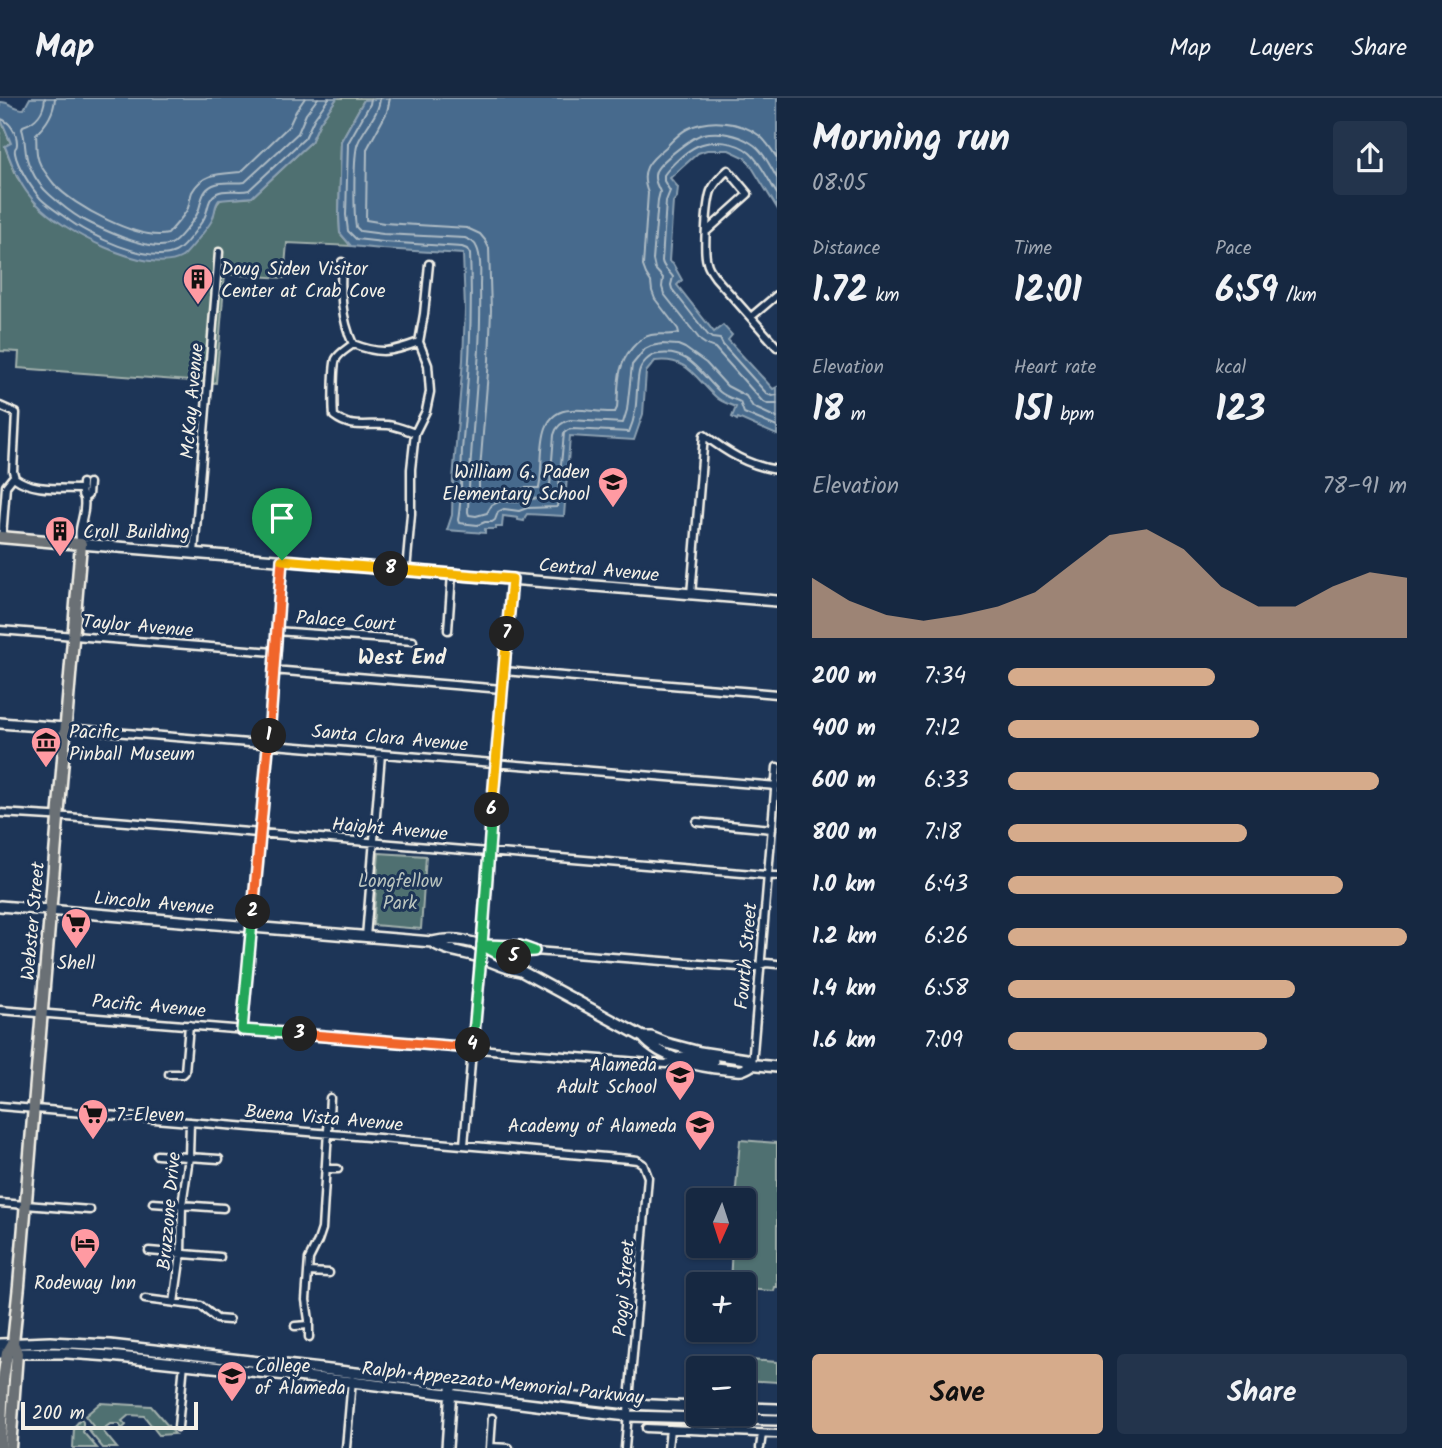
<!DOCTYPE html>
<meta charset="utf-8">
<style>
:root{--surface:#162841;--page:#23344c;--text:#f1f3f6;--muted:#9ea6b1;--line:#35445a;--accent:#d6ab8b}
body{margin:0;font-family:Kalam,sans-serif;background:var(--page);color:var(--text);height:100vh;display:flex;flex-direction:column;font-size:26px;white-space:nowrap}
*{box-sizing:border-box;margin:0}
p{font-size:23px;color:var(--muted)}
.icon{flex:none;width:38px;height:38px;fill:none;stroke:currentColor;stroke-width:2;stroke-linecap:round;stroke-linejoin:round}
.map{position:relative;flex:1;overflow:hidden}
.drawer{display:flex;flex-direction:column;background:var(--surface);width:665px}
.drawer>*{flex:none}
.needle{width:46px;rotate:183deg}
.tools{position:absolute;left:686px;top:1090px;display:grid;gap:14px}
.tools a{display:grid;place-items:center;width:70px;height:70px;border-radius:7px;background:var(--surface);box-shadow:0 2px 5px #0004,0 0 0 2px var(--line);font-size:35px}
.scale{position:absolute;left:21px;bottom:18px;width:177px;box-sizing:border-box;padding-left:7px;border:4px solid #f4f1e8;border-top:0;font-size:19px;line-height:24px;white-space:nowrap;color:#f4f1e8;-webkit-text-stroke:5px #1d3557;paint-order:stroke}
.pin{position:absolute;display:grid;place-items:center;width:60px;height:60px;color:#fff;margin:-72px -30px;border-radius:50% 50% 50% 0;rotate:-45deg;box-shadow:0 0 7px #0007}
.pin .icon{rotate:45deg}
.km{position:absolute;width:35px;height:35px;margin:-18px;border-radius:50%;background:#222;color:#fff;font-size:19px;line-height:35px;text-align:center}
.round{display:grid;place-items:center;flex:none;width:74px;height:74px;border-radius:7px;background:var(--page)}
.summary{display:flex;align-items:center;justify-content:space-between;height:119px;padding:0 35px}
h1{font-size:38px;font-weight:800;line-height:52px}
.metrics{display:grid;grid-template-columns:repeat(3,1fr);gap:10px;height:119px;padding:7px 35px}
.metrics div{display:grid;align-content:center}
.metrics b{font-size:35px;font-weight:800}
.metrics small{font-size:19px;font-weight:400}
.metrics p{font-size:19px}
.chart{height:196px;padding:14px 35px}
.chart p{display:flex;justify-content:space-between}
.chart svg{width:100%;height:126px;margin-top:7px;fill:var(--accent);opacity:.7}
.action{display:flex;gap:14px;margin-top:auto;padding:14px 35px}
.action a{flex:1;height:80px;border-radius:7px;background:var(--accent);color:#111;font-size:28px;font-weight:800;line-height:80px;text-align:center}
.action a+a{background:var(--page);color:var(--text)}
ul{padding:0 35px;list-style:none;font-size:23px}
li{display:grid;grid-template-columns:112px 84px 1fr;align-items:center;height:52px}
li i{height:18px;border-radius:9px;background:var(--accent)}
header{display:flex;align-items:center;gap:42px;box-sizing:border-box;height:98px;padding:0 35px;background:var(--surface);border-bottom:2px solid var(--line)}
header strong{font-size:33px}
nav{display:flex;gap:38px;margin-inline-start:auto;font-size:24px}
main{display:flex;flex:1;min-height:0}
.map>svg:first-child{display:block}
.green{fill:#4f7071;stroke:#a2b0ac;stroke-width:2}
.water{fill:#466a8d;stroke:#8ca0b1;stroke-width:2}
.lines{fill:none;stroke-linecap:round;stroke-linejoin:round}
.shore{stroke:#aebbc4;stroke-width:2}
.street-casing{stroke:#f4f1e8;stroke-width:11}
.secondary-casing{stroke:#f4f1e8;stroke-width:14}
.primary-casing{stroke:#f4f1e8;stroke-width:15}
.street{stroke:#1d3557;stroke-width:6}
.secondary{stroke:#1d3557;stroke-width:9}
.primary{stroke:#6a7074;stroke-width:10}
.split-1-casing{stroke:#fff;stroke-width:14}
.split-2-casing{stroke:#fff;stroke-width:14}
.split-3-casing{stroke:#fff;stroke-width:14}
.split-4-casing{stroke:#fff;stroke-width:14}
.split-5-casing{stroke:#fff;stroke-width:14}
.split-6-casing{stroke:#fff;stroke-width:14}
.split-7-casing{stroke:#fff;stroke-width:14}
.split-8-casing{stroke:#fff;stroke-width:14}
.split-9-casing{stroke:#fff;stroke-width:14}
.split-1{stroke:#f0652b;stroke-width:9}
.split-2{stroke:#f0652b;stroke-width:9}
.split-3{stroke:#22a559;stroke-width:9}
.split-4{stroke:#f0652b;stroke-width:9}
.split-5{stroke:#22a559;stroke-width:9}
.split-6{stroke:#22a559;stroke-width:9}
.split-7{stroke:#f5b400;stroke-width:9}
.split-8{stroke:#f5b400;stroke-width:9}
.split-9{stroke:#f5b400;stroke-width:9}
.labels{text-anchor:middle;stroke-width:6;stroke-linejoin:round;paint-order:stroke}
.poi-label{font-size:19px;fill:#f4f1e8;stroke:#1d3557;text-anchor:start}
.street-label{font-size:19px;fill:#f4f1e8;stroke:#1d3557}
.park-label{font-size:19px;fill:#bac4be;stroke:#1d3557}
.neighbourhood-label{font-size:21px;font-weight:bold;fill:#f4f1e8;stroke:#1d3557}
</style>
<header>
<strong>Map</strong>
<nav><a>Map</a><a>Layers</a><a>Share</a></nav>
</header>
<main>
<div class="map">
<svg width="777" height="1350" viewBox="0 0 777 1350">
<rect width="100%" height="100%" fill="#1d3557"/>
<filter id="ink" filterUnits="userSpaceOnUse"><feTurbulence type="fractalNoise" baseFrequency=".0143" numOctaves="2"/><feDisplacementMap in="SourceGraphic" scale="14" xChannelSelector="R" yChannelSelector="G"/><feConvolveMatrix kernelMatrix="1 2 1 2 8 2 1 2 1" color-interpolation-filters="sRGB"/></filter>
<g filter="url(#ink)">
<path class="green" d="M337,0H386L364,2L341,43L339,117L340,135L351,148L287,145L284,180L225,176L216,285L18,270L19,254L0,253V19L11,46L5,49L17,79L36,106L212,122C219,89 226,105 252,99L311,44L320,24Z
M379,755L426,758L421,831L373,827Z
M740,1042L777,1045V1189H775L774,1193L744,1191V1186H730L732,1148H744V1102H735Z
M750,1262L777,1264V1284L744,1282V1275H749Z
M100,1305L151,1308L175,1336L159,1337L144,1318L129,1317L122,1323L126,1327L122,1331L119,1326H110L102,1332L117,1350H103L88,1332L93,1328L85,1318Z
M81,1321L83,1324V1334L97,1350H73L74,1329Z"/>
<path class="water" d="M30,0H337L320,24L311,44L252,99L219,102C214,108 216,114 212,122C210,127 186,157 182,159C148,179 59,131 36,105C20,89 13,69 5,48L11,45L0,19V4C8,3 15,11 24,11Z
M386,0H777V110L750,66L744,59L729,52H707L698,55L670,80L678,89L677,99L673,104L669,163L673,166L682,182L677,187L714,234L723,227L732,237L728,242L773,291L777,289V337L738,320L737,322L732,319L736,309C729,306 721,304 716,299C695,280 688,259 655,263L646,274L643,316L634,342L570,338L564,418L527,416L525,419L524,423L518,422V420L503,418L502,429H496V431H485V435L447,432L452,417L453,382L463,262L465,212L463,156L382,151L351,148L340,135L339,117L341,43L364,2Z"/>
<g class="lines">
<path class="shore" d="M45,0C44,14 36,24 23,28L22,31C27,45 23,58 31,71C35,80 43,91 50,97C59,105 70,114 80,120C99,130 150,155 171,146C177,144 195,121 198,114C202,103 201,93 213,87C223,82 234,86 245,84L298,35L306,16L318,0
M55,0C54,15 47,26 36,36C37,47 35,57 41,68C45,74 49,80 54,86C73,108 139,143 168,136C174,128 184,119 188,110C190,104 190,99 192,94C203,74 222,76 241,74L289,28L296,13L305,0
M371,0L370,6L348,45L346,117L348,133L356,141L383,144L462,149L467,151L470,156C473,222 468,286 462,352C461,374 462,401 458,422L459,425L478,427L485,424H492L495,422L498,414L504,411L519,413L527,410L557,409L564,335L568,332L572,331L629,334C639,311 635,296 639,274C641,266 649,257 658,256C690,251 700,276 720,294C726,299 734,301 740,304L744,315L777,329
M380,0C379,17 364,30 358,45C353,56 354,116 356,129L360,133L383,136L465,140C470,142 475,144 477,150C482,160 480,177 480,188C482,264 470,339 468,414L469,417L476,418L487,415L492,407L500,403L517,404L526,401L549,400L554,337C556,329 561,324 570,322L623,325L627,312L632,267L645,251L651,248L662,246L678,247L685,250L706,265L727,288L746,298L753,309L777,320
M390,0L387,14L367,51L366,122L384,125L467,130L480,136L485,142L489,150L491,212L489,262L479,384V398L482,401L497,393H515L524,390H539C545,365 533,313 571,312C586,311 601,315 615,314L617,310C619,286 616,269 632,250C637,244 642,239 651,237C660,235 670,238 679,235L678,231L655,201L652,193L651,184L646,176L643,168L648,95C639,72 649,63 666,49C672,43 679,35 687,31C708,20 741,23 760,38C767,44 772,52 777,60
M0,21C9,22 17,35 17,45C17,53 14,46 15,55C17,68 32,91 41,101C48,108 58,114 66,120C87,137 149,166 175,154C184,150 197,131 203,122C209,114 206,101 217,95C227,90 239,95 249,92L305,40L314,21L329,0
M777,80C770,68 763,52 751,45C737,36 719,33 703,36C692,39 661,63 656,73C653,81 657,87 660,94L658,102L653,162L655,171L663,180L662,189L664,196L701,243L707,247L715,250L762,303L768,306H777
M777,96C769,83 761,65 750,55C737,43 712,41 697,48C686,53 671,67 664,77V83L670,93L666,103L662,163C663,170 669,173 673,179L671,187L672,191L708,237L712,240L720,241L723,247L767,296L772,298L777,297"/>
<g class="street-casing">
<path id="street" d="M707,133L748,96L728,72C721,78 715,84 711,93C707,104 703,153 707,164C708,170 712,174 715,179L777,249
M342,164C340,193 341,220 353,246C381,257 392,254 419,244
M751,219L777,197
M353,246C347,251 339,255 336,261C333,267 333,310 334,318C352,332 367,325 388,327C397,328 406,332 415,335
M0,308L16,315L13,373L15,380C32,393 61,390 82,391
M84,400L88,397L89,385
M2,439L6,388L14,378
M81,445C85,438 87,432 82,425
M81,446C76,428 87,418 84,401C84,399 82,398 82,396C81,395 82,386 82,385
M194,455L219,154
M406,473L411,416V371L415,335L426,313L430,294L428,267L419,244L424,216L429,166
M691,497L704,337C728,355 747,367 777,372
M0,532L274,554
M448,532L452,476
M276,533L413,543
M273,572L502,591
M504,573L777,596
M65,630L777,688
M0,715L67,719L777,778
M697,724L772,731
M366,839L381,656
M485,847L520,848L529,851
M513,865C516,850 522,853 535,853L752,870L766,865L777,866
M0,912L651,965L666,966L677,961
M242,932L269,647L282,462
M752,967L777,669
M169,976H183L185,974L189,927
M0,1008L629,1061L637,1062L643,1066L648,1079L625,1350
M464,1047L512,481
M157,1057L219,1061
M325,1071H338
M0,1105L90,1112
M153,1105L223,1110
M149,1153L220,1159
M308,1174L329,1175
M145,1201L201,1208L217,1221L229,1222
M174,1205L181,1156L182,1107L189,1059L190,1024
M295,1228L309,1227
M309,1239V1222L306,1202L309,1161L318,1143L322,1131L330,1000
M178,1329L184,1265
M646,1330L777,1336
M490,1349L509,1350
M346,1350L352,1282
M490,1350L492,1320
M668,1350L670,1331
M760,1350L762,1336"/>
</g>
<g class="secondary-casing">
<path id="secondary" d="M81,446L777,503
M0,625L65,630
M0,808L432,844C463,836 500,850 521,873L643,939C660,960 700,969 725,971C730,971 737,973 742,972C746,971 749,969 752,967
M432,844C445,853 463,854 479,859C494,864 506,871 521,873
M643,939H651L666,945L700,954L746,961L752,967
M679,960C689,956 702,961 713,963
M748,966L777,969
M0,1246L50,1244L110,1247L629,1306L698,1309
M0,1255H67L110,1258L352,1284L600,1315L628,1318L777,1322
M744,1310L777,1311
M447,1350L451,1291"/>
</g>
<g class="primary-casing">
<path id="primary" d="M0,439L81,446L19,1187L13,1245L7,1255L3,1282L0,1350
M10,1350L17,1255L13,1245"/>
</g>
<use href="#street" class="street"/>
<use href="#secondary" class="secondary"/>
<use href="#primary" class="primary"/>
</g>
</g>
<g class="lines" filter="url(#ink)">
<g class="split-1-casing">
<path id="split-1" d="M269,638L282,462"/>
</g>
<g class="split-2-casing">
<path id="split-2" d="M253,814L269,638"/>
</g>
<g class="split-3-casing">
<path id="split-3" d="M253,814L242,932L300,936"/>
</g>
<g class="split-4-casing">
<path id="split-4" d="M300,936L472,950L473,947"/>
</g>
<g class="split-5-casing">
<path id="split-5" d="M473,947L482,847L520,848L534,853L519,854L514,859"/>
</g>
<g class="split-6-casing">
<path id="split-6" d="M492,712L482,847L513,864L514,859"/>
</g>
<g class="split-7-casing">
<path id="split-7" d="M492,712L507,536"/>
</g>
<g class="split-8-casing">
<path id="split-8" d="M391,471L512,481L507,536"/>
</g>
<g class="split-9-casing">
<path id="split-9" d="M282,462L391,471"/>
</g>
<use href="#split-1" class="split-1"/>
<use href="#split-2" class="split-2"/>
<use href="#split-3" class="split-3"/>
<use href="#split-4" class="split-4"/>
<use href="#split-5" class="split-5"/>
<use href="#split-6" class="split-6"/>
<use href="#split-7" class="split-7"/>
<use href="#split-8" class="split-8"/>
<use href="#split-9" class="split-9"/>
</g>
<defs>
<g id="building-pin" transform="scale(1.575)"><path d="M0 17L-7.5 6A9.5 9.5 0 1 1 7.5 6Z" fill="#ff9aa2" stroke="#1d3557"/><path d="M-4-6H4V6H1V3H-1V6H-4ZM-2.5-4.3h1.7v1.8h-1.7ZM.8-4.3h1.7v1.8H.8ZM-2.5-1h1.7V.8h-1.7ZM.8-1h1.7V.8H.8Z" fill="#111"/></g>
<g id="school-pin" transform="scale(1.575)"><path d="M0 17L-7.5 6A9.5 9.5 0 1 1 7.5 6Z" fill="#ff9aa2" stroke="#1d3557"/><path d="M0-5L7-2L0 1L-7-2ZM-4 1L0 2.5L4 1V4Q0 6-4 4Z" fill="#111"/></g>
<g id="museum-pin" transform="scale(1.575)"><path d="M0 17L-7.5 6A9.5 9.5 0 1 1 7.5 6Z" fill="#ff9aa2" stroke="#1d3557"/><path d="M0-6L6-3V-2H-6V-3ZM-5-1h2V3h-2ZM-1-1h2V3h-2ZM3-1h2V3H3ZM-6 4H6V6H-6Z" fill="#111"/></g>
<g id="supermarket-pin" transform="scale(1.575)"><path d="M0 17L-7.5 6A9.5 9.5 0 1 1 7.5 6Z" fill="#ff9aa2" stroke="#1d3557"/><path d="M-6-5.5h2.5l.6 2H6L4.5 2H-2.5L-4.4-4H-6ZM-1.5 3.2a1.3 1.3 0 1 0 .1 0ZM3 3.2a1.3 1.3 0 1 0 .1 0Z" fill="#111"/></g>
<g id="university-pin" transform="scale(1.575)"><path d="M0 17L-7.5 6A9.5 9.5 0 1 1 7.5 6Z" fill="#ff9aa2" stroke="#1d3557"/><path d="M0-5L7-2L0 1L-7-2ZM-4 1L0 2.5L4 1V4Q0 6-4 4Z" fill="#111"/></g>
<g id="hotel-pin" transform="scale(1.575)"><path d="M0 17L-7.5 6A9.5 9.5 0 1 1 7.5 6Z" fill="#ff9aa2" stroke="#1d3557"/><path d="M-6-4.5h1.5V1H6V5H4.5V3h-9V5H-6ZM-4 0a1.8 1.8 0 1 1 3.6 0ZM.5 0V-2.5h3Q6-2.5 6 0Z" fill="#111"/></g>
</defs>
<g fill-rule="evenodd">
<use href="#building-pin" x="198" y="181"/>
<use href="#school-pin" x="613" y="384"/>
<use href="#building-pin" x="60" y="433"/>
<use href="#museum-pin" x="46" y="644"/>
<use href="#supermarket-pin" x="76" y="825"/>
<use href="#university-pin" x="680" y="977"/>
<use href="#supermarket-pin" x="93" y="1016"/>
<use href="#school-pin" x="700" y="1027"/>
<use href="#hotel-pin" x="85" y="1145"/>
<use href="#university-pin" x="232" y="1278"/>
</g>
<g class="labels">
<g class="poi-label">
<text x="221" y="177">Doug Siden Visitor<tspan x="221" dy="22">Center at Crab Cove</tspan></text>
<text x="590" y="380" text-anchor="end">William G. Paden<tspan x="590" dy="22">Elementary School</tspan></text>
<text x="83" y="440">Croll Building</text>
<text x="69" y="640">Pacific<tspan x="69" dy="22">Pinball Museum</tspan></text>
<text x="76" y="871" text-anchor="middle">Shell</text>
<text x="657" y="973" text-anchor="end">Alameda<tspan x="657" dy="22">Adult School</tspan></text>
<text x="116" y="1023">7-Eleven</text>
<text x="677" y="1034" text-anchor="end">Academy of Alameda</text>
<text x="85" y="1191" text-anchor="middle">Rodeway Inn</text>
<text x="255" y="1274">College<tspan x="255" dy="22">of Alameda</tspan></text>
</g>
<g class="street-label">
<text transform="translate(191 303) rotate(-85)" y="7">McKay Avenue</text>
<text transform="translate(599 471) rotate(5)" y="7">Central Avenue</text>
<text transform="translate(346 522) rotate(4)" y="7">Palace Court</text>
<text transform="translate(138 527) rotate(5)" y="7">Taylor Avenue</text>
<text transform="translate(390 639) rotate(5)" y="7">Santa Clara Avenue</text>
<text transform="translate(390 730) rotate(5)" y="7">Haight Avenue</text>
<text transform="translate(154 804) rotate(5)" y="7">Lincoln Avenue</text>
<text transform="translate(32 823) rotate(-85)" y="7">Webster Street</text>
<text transform="translate(745 858) rotate(-85)" y="7">Fourth Street</text>
<text transform="translate(149 907) rotate(5)" y="7">Pacific Avenue</text>
<text transform="translate(324 1019) rotate(5)" y="7">Buena Vista Avenue</text>
<text transform="translate(168 1113) rotate(-85)" y="7">Bruzzone Drive</text>
<text transform="translate(623 1190) rotate(-85)" y="7">Poggi Street</text>
<text transform="translate(503 1284) rotate(6)" y="7">Ralph Appezzato Memorial Parkway</text>
</g>
<g class="park-label">
<text x="400" y="789">Longfellow<tspan x="400" dy="22">Park</tspan></text>
</g>
<g class="neighbourhood-label">
<text x="402" y="566">West End</text>
</g>
</g>
</svg>
<div class="tools">
<a><svg class="needle" viewBox="-14 -14 28 28"><path d="M0-13l5 13h-10z" fill="#e53935"/><path d="M0 13l5-13h-10z" fill="#9ea6b1"/></svg></a>
<a>+</a>
<a>−</a>
</div>
<div class="scale">200 m</div>
<div class="pin" style="left:282px;top:462px;background:#1e9e55"><svg class="icon" aria-label="arrive" viewBox="0 0 24 24"><path d="M6 21V4h12l-3 4 3 4H6"/></svg></div>
<b class="km" style="left:269px;top:638px">1</b>
<b class="km" style="left:253px;top:814px">2</b>
<b class="km" style="left:300px;top:936px">3</b>
<b class="km" style="left:473px;top:947px">4</b>
<b class="km" style="left:514px;top:859px">5</b>
<b class="km" style="left:492px;top:712px">6</b>
<b class="km" style="left:507px;top:536px">7</b>
<b class="km" style="left:391px;top:471px">8</b>
</div>
<section class="drawer">
<div class="summary"><div><h1>Morning run</h1><p>08:05</p></div><a class="round"><svg class="icon" aria-label="share" viewBox="0 0 24 24"><path d="M12 15V3M7 8l5-5 5 5M5 13v7h14v-7"/></svg></a></div>
<div class="metrics">
<div><p>Distance</p><b>1.72<small> km</small></b></div>
<div><p>Time</p><b>12:01</b></div>
<div><p>Pace</p><b>6:59<small> /km</small></b></div>
</div>
<div class="metrics">
<div><p>Elevation</p><b>18<small> m</small></b></div>
<div><p>Heart rate</p><b>151<small> bpm</small></b></div>
<div><p>kcal</p><b>123</b></div>
</div>
<div class="chart"><p><span>Elevation</span>78–91 m</p>
<svg viewBox="0 0 160 44" preserveAspectRatio="none"><path d="M0 44V23L10 31L20 36L30 38L40 36L50 33L60 28L70 18L80 8L90 6L100 13L110 26L120 33L130 33L140 26L150 21L160 23V44z"/></svg>
</div>
<ul>
<li><b>200 m</b>7:34<i style="width:52%"></i></li>
<li><b>400 m</b>7:12<i style="width:63%"></i></li>
<li><b>600 m</b>6:33<i style="width:93%"></i></li>
<li><b>800 m</b>7:18<i style="width:60%"></i></li>
<li><b>1.0 km</b>6:43<i style="width:84%"></i></li>
<li><b>1.2 km</b>6:26<i style="width:100%"></i></li>
<li><b>1.4 km</b>6:58<i style="width:72%"></i></li>
<li><b>1.6 km</b>7:09<i style="width:65%"></i></li>
</ul>
<div class="action"><a>Save</a><a>Share</a></div>
</section>
</main>
